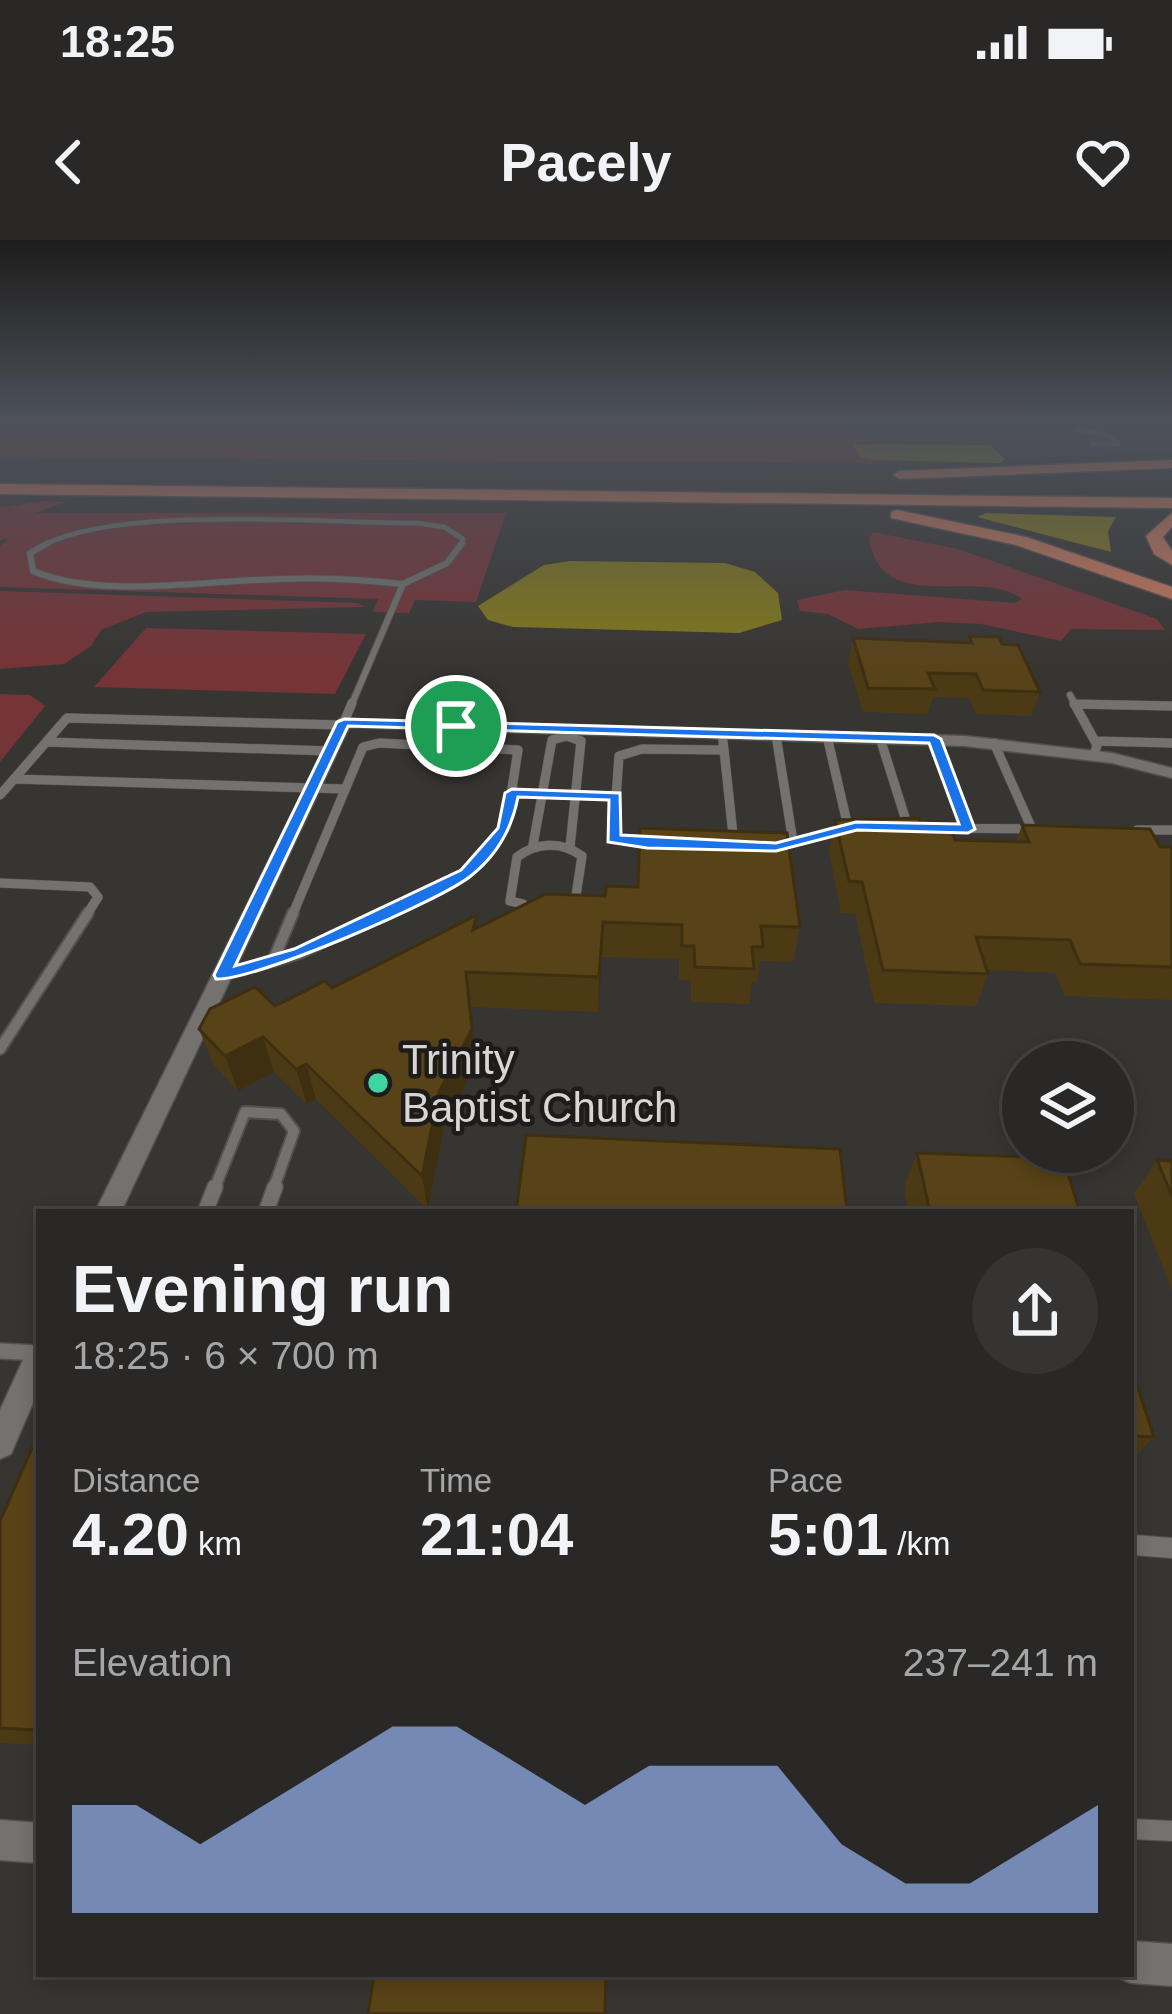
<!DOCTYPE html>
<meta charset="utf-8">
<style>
:root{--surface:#292826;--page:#353432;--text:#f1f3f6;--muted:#a5a6a7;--line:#454443;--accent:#95b2f1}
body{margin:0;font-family:Arial,sans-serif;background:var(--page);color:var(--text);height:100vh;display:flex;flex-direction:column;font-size:45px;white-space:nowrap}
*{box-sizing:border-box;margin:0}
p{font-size:39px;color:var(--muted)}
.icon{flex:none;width:66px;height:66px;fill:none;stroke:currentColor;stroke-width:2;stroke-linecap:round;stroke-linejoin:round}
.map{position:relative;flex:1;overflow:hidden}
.drawer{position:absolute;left:36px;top:969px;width:1098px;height:768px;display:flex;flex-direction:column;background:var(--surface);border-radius:0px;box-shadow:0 6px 18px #0003,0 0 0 3px var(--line)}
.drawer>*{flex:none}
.tools{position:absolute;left:1002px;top:801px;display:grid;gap:24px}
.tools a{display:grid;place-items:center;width:132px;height:132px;border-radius:50%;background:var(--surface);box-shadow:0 6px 18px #0003,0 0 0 3px var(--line);font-size:60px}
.pin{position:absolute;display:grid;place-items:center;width:102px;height:102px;color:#fff;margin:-51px;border:6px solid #fff;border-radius:50%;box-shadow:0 3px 12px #0007}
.round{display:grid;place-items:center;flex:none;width:126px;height:126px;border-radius:63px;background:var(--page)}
.head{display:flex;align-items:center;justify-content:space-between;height:204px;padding:0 36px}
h1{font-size:66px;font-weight:800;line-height:90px}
.figures{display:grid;grid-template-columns:repeat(3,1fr);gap:18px;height:204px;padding:12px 36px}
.figures div{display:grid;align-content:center}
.figures b{font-size:60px;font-weight:800}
.figures small{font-size:33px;font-weight:400}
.figures p{font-size:33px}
.chart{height:336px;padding:24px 36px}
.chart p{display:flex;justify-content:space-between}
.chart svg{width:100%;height:216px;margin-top:12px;fill:var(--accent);opacity:.7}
.status{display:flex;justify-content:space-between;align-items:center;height:84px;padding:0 60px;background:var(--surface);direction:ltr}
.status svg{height:33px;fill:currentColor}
header{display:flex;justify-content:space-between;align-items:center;height:156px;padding:0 36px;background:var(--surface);font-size:54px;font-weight:800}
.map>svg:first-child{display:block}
.built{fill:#463e37}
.green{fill:#753437}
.water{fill:#82781b}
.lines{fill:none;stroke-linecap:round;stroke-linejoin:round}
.lane-far5-casing{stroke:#53504e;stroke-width:6}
.lane-far4-casing{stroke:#53504e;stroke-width:8}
.lane-far3-casing{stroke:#53504e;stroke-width:10}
.lane-far2-casing{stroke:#53504e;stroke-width:14}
.lane-far1-casing{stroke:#53504e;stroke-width:18}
.lane-casing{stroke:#53504e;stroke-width:22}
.street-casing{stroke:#53504e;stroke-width:3}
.highway-casing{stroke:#53504e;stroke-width:3}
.lane-far5{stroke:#74716e;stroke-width:4.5}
.lane-far4{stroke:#74716e;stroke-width:6}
.lane-far3{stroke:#74716e;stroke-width:9}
.lane-far2{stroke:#74716e;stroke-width:10}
.lane-far1{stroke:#74716e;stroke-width:15}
.lane{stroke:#74716e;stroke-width:20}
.street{fill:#74716e;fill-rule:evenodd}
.highway{fill:#cd795b;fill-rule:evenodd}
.wall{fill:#4c3a15}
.shaded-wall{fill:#3e2f11}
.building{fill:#584318;stroke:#3e2f11;stroke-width:3}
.route{fill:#1a73e8;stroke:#fff;stroke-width:3;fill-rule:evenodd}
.poi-dot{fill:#40d4a2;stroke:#1e1c1b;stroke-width:4.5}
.labels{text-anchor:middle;stroke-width:9;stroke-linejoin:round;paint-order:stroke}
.poi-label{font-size:42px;fill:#d8d6d5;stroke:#1e1c1b;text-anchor:start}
</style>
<div class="status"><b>18:25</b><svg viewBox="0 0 49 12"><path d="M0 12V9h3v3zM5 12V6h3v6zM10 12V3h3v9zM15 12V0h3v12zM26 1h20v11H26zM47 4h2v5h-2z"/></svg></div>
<header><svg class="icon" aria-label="back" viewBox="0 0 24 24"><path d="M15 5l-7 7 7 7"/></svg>Pacely<svg class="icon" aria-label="heart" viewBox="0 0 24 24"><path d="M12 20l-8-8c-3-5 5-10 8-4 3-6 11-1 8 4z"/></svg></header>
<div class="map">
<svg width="1172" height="1774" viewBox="0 0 1172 1774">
<rect width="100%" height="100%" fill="#373532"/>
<path class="built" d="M858,181H1172V212L879,224Z"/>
<path class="green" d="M0,181H845L869,198L884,199L854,204L874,220L896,224L0,217Z
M42,261L66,262L35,273H506L476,362L415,360L409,373L373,372L378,359L0,347V306L8,299L0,300V268Z
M873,292L958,309L1157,379L1165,390L1071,389L1061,401L981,384L939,382L858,389L828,374L800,371L797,360L845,350L1015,363L1022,359C979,326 882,378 869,299Z
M0,351L358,363L365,367L146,372L101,390L91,406L64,424L0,429Z
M146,388L366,394L335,454L94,447Z
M0,454L30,455L45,466L0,522Z"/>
<path class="water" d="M853,204L990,205L1005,219L1000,223L874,220L861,217Z
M986,273L1116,277L1108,291L1111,312L977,277Z
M570,321L725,323L755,332L778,353L782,380L739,393L513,387L488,380L478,366L544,325Z"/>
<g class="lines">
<g class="lane-far5-casing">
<path id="lane-far5" d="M1076,190L1105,194L1118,204H1092
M43,306C114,265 326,283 416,283L444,287L463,299L460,306"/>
</g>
<g class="lane-far4-casing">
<path id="lane-far4" d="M48,303L30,313L33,331C93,357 190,343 255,340C305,337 353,338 403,344
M403,344L447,323L462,303
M1070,455L1076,466
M1074,464L1172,466
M351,466L403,344"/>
</g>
<g class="lane-far3-casing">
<path id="lane-far3" d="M1074,463L1097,505L1094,515
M1074,464L1172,466
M344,482L352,463
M342,485L67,478L14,539L344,549
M776,495L793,602
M567,496L581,501L570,607
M827,496L848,587
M880,498L908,587
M934,499L968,589
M1095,501L1172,503
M46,502L330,511
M994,503L1032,589
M724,510L734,604
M512,553L616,556
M0,555L14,539
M939,588L1033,589
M1137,590H1172
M652,604L613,599L619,516L642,509L724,510L722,494
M533,605L552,500L567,496
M774,607L847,587
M0,643L90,647L98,657L86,676
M523,664L510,661L517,617C537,602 561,601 582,616L575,662L570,663
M292,676L363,507L379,503L518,510L506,587L469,631L376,676"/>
</g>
<g class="lane-far2-casing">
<path id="lane-far2" d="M273,721L293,673
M273,721L300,713L382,673
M222,735L273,721
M0,809L88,673
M214,950L245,872L281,874L294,891L273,950"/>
</g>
<g class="lane-far1-casing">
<path id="lane-far1" d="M205,972L215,947
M266,972L275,947
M0,1111L39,1113
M1131,1305L1172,1308"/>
</g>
<g class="lane-casing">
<path id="lane" d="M1134,1305L1172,1308
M1131,1589L1172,1591"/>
</g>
<g class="street-casing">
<path id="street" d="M339,479L965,496L1112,513L1172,528V538L1112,523L965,506L349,487L121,972H95Z
M39,1103V1149L11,1214L0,1219V1170L29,1107Z
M0,1580L39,1583V1623L0,1620Z
M1131,1701L1172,1704V1746L1131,1743L1116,1737L1115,1734H1131Z"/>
</g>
<g class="highway-casing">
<path id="highway" d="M1172,220V228L900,239L893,235L900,231Z
M0,244L1172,258V268L0,254Z
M897,270L1026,297L1172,347V359L1016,305L891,278V272Z
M1172,273V287L1163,297L1172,311V325L1154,314L1146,296Z"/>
</g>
<use href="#lane-far5" class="lane-far5"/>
<use href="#lane-far4" class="lane-far4"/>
<use href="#lane-far3" class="lane-far3"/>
<use href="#lane-far2" class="lane-far2"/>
<use href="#lane-far1" class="lane-far1"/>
<use href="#lane" class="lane"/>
<use href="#street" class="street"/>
<use href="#highway" class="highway"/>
</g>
<path class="wall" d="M1112,181H1172V194L1128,193Z
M969,396L1002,404L1040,452L1031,476L976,474L969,458L933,457L928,474L863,472L848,422L853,398L967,403Z
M835,580L920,582L955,600L1016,602L1022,585L1172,607V760L1065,756L1055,733L987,730L988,734L976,766L874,763L855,674L841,673L829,611Z
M605,656L800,687L793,722L760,721L757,742H752L749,764L691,762V741L679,740V719L602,717L598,772L470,767L476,824L444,887L428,970L316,859L307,864L274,832L238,851L213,824L199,789L332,748L478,687Z
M917,913L1080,972H909L904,947Z
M1157,920L1172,921V1050L1134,954Z
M1131,1127L1154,1197L1131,1221Z
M39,1192V1505L0,1503V1281Z"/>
<path class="shaded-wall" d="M603,682L602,717L598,772L599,737Z
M466,732L476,824L444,887L428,970L422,936Z
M263,797L274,832L238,851L225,816Z
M306,824L316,859L307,864L296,829Z"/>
<path class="building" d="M969,396L999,397L1002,404L1018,405L1040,452L983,450L976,434L928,433L935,449L868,448L853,398L972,403Z
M919,578L920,582L949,583L955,600L1029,602L1022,585L1150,589L1160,607H1172V727L1080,724L1070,700L976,697L988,734L883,730L862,642L849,641L835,580Z
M640,588L787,593L800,687L761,686L763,707H752L754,729L695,727L694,706H682V685L603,682L599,737L466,732L472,789L439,852L422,936L306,824L296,829L263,797L225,816L199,789L210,769L255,747L275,766L325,741L332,748L477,675L473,690L546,654L605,656L606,646L638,647Z
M526,895L840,909L847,972H516Z
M917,913L1063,918L1080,972H930Z
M1157,920L1172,921V956Z
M1131,1127L1154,1197L1131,1196Z
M39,1192V1490L0,1488V1281Z
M374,1734H606L605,1774H368Z"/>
<linearGradient id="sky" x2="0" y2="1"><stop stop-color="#1e1d1c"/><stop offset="0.42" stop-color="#4d515a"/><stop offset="1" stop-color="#4d515a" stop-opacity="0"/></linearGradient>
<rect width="1172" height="429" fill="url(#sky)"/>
<path class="route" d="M344,479L934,495L941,499L975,589L968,593L857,590L776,611L647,608L608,602L609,560L518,557C512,589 498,614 472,635C443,660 252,742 216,739L214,735L337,482ZM348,486L929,503L959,584L856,582L776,603L621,595L620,553L512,549L505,553L498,588L461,630L294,709L235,726Z"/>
<circle class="poi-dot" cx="378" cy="843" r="12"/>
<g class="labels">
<g class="poi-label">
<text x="402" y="834">Trinity<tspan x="402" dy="48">Baptist Church</tspan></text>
</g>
</g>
</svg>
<div class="tools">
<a><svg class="icon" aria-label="layers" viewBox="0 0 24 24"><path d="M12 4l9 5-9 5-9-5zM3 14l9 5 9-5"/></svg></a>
</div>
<div class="pin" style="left:456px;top:486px;background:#1e9e55"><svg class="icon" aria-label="arrive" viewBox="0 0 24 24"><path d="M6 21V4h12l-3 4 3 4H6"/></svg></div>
<section class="drawer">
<div class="head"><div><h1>Evening run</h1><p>18:25 · 6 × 700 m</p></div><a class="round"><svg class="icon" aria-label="share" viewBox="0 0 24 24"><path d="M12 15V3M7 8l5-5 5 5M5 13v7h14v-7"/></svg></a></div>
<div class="figures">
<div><p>Distance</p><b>4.20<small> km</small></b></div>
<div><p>Time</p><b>21:04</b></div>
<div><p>Pace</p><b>5:01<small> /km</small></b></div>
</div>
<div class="chart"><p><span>Elevation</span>237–241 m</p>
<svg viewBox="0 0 160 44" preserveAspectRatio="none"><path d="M0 44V22L10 22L20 30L30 22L40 14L50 6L60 6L70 14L80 22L90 14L100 14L110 14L120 30L130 38L140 38L150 30L160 22V44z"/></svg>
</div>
</section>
</div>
